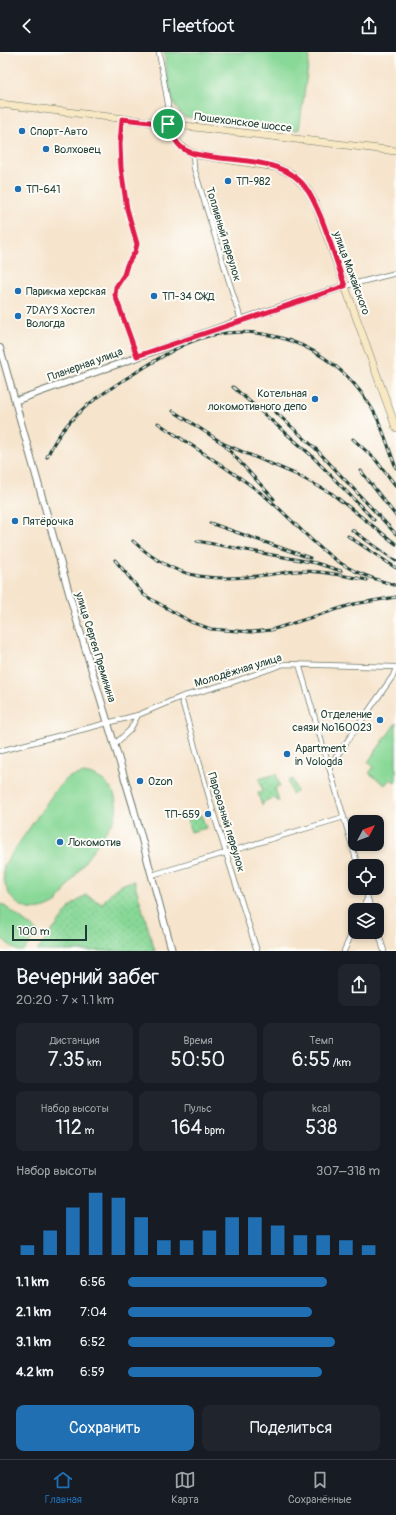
<!DOCTYPE html>
<html lang="ru">
<meta charset="utf-8">
<style>
:root{--surface:#171b24;--page:#20242c;--text:#f1f3f6;--muted:#9ea1a6;--line:#363941;--accent:#1f6fb2}
body{margin:0;font-family:Pangolin,sans-serif;background:var(--page);color:var(--text);height:100vh;display:flex;flex-direction:column;font-size:15px;white-space:nowrap}
*{box-sizing:border-box;margin:0}
p{font-size:13px;color:var(--muted)}
.icon{flex:none;width:22px;height:22px;fill:none;stroke:currentColor;stroke-width:2;stroke-linecap:round;stroke-linejoin:round}
.map{position:relative;height:899px;overflow:hidden}
.sheet{display:flex;flex-direction:column;background:var(--surface);flex:1}
.sheet>*{flex:none}
.needle{width:26px;rotate:49deg}
.buttons{position:absolute;left:348px;top:763px;display:grid;gap:8px}
.buttons a{display:grid;place-items:center;width:36px;height:36px;border-radius:8px;background:var(--surface);box-shadow:0 2px 6px #0003;font-size:20px}
.scale{position:absolute;left:12px;bottom:10px;width:75px;box-sizing:border-box;padding-left:4px;border:2px solid #1f3d34;border-top:0;font-size:11px;line-height:14px;white-space:nowrap;color:#1f3d34;-webkit-text-stroke:3px #fdfcf7;paint-order:stroke}
.pin{position:absolute;display:grid;place-items:center;width:34px;height:34px;color:#fff;margin:-17px;border:2px solid #fff;border-radius:50%;box-shadow:0 1px 4px #0007}
.round{display:grid;place-items:center;flex:none;width:42px;height:42px;border-radius:8px;background:var(--page)}
.overview{display:flex;align-items:center;justify-content:space-between;height:68px;padding:0 16px}
h1{font-size:22px;font-weight:600;line-height:30px}
.stats{display:grid;grid-template-columns:repeat(3,1fr);gap:6px;height:68px;padding:4px 16px}
.stats div{display:grid;align-content:center;border-radius:8px;background:var(--page);text-align:center}
.stats b{font-size:20px;font-weight:600}
.stats small{font-size:11px;font-weight:400}
.stats p{font-size:11px}
.chart{height:112px;padding:8px 16px}
.chart p{display:flex;justify-content:space-between}
.chart svg{width:100%;height:72px;margin-top:4px;stroke:var(--accent);stroke-width:6}
.primary-button{display:flex;gap:8px;margin-top:auto;padding:8px 16px}
.primary-button a{flex:1;height:46px;border-radius:8px;background:var(--accent);color:#fff;font-size:16px;font-weight:600;line-height:46px;text-align:center}
.primary-button a+a{background:var(--page);color:var(--text)}
ul{padding:0 16px;list-style:none;font-size:13px}
li{display:grid;grid-template-columns:64px 48px 1fr;align-items:center;height:30px}
li i{height:10px;border-radius:5px;background:var(--accent)}
header{display:flex;justify-content:space-between;align-items:center;height:52px;padding:0 16px;background:var(--surface);font-size:18px;font-weight:600}
.menu{display:flex;justify-content:space-around;align-items:center;height:56px;border-top:1px solid var(--line);background:var(--surface);font-size:11px;color:var(--muted)}
.menu a{display:grid;justify-items:center;gap:2px}
.menu .selected{color:var(--accent)}
.map>svg:first-child{display:block}
.grass{fill:#88d897;stroke:#548a66}
.park{fill:url(#park-dots);stroke:#548a66}
.lines{fill:none;stroke-linecap:round;stroke-linejoin:round}
.minor-casing{stroke:#6a7769;stroke-width:6}
.tertiary-casing{stroke:#6a7769;stroke-width:8}
.secondary-casing{stroke:#6a7769;stroke-width:8}
.minor{stroke:#fff;stroke-width:4.5}
.tertiary{stroke:#fff;stroke-width:6}
.secondary{stroke:#f8e8c3;stroke-width:7}
.rail-casing{stroke:#1f3d34;stroke-width:3}
.rail{stroke:#fdfcf7;stroke-width:1.5;stroke-dasharray:4.5;stroke-linecap:butt}
.route-casing{stroke:#fff;stroke-width:8}
.route{stroke:#e11d48;stroke-width:5}
.poi-dot{fill:#1f6fb2;stroke:#fdfcf7;stroke-width:1.5}
.labels{text-anchor:middle;stroke-width:4;stroke-linejoin:round;paint-order:stroke}
.street-label{font-size:11px;fill:#1f3d34;stroke:#fdfcf7}
.poi-label{font-size:11px;fill:#1f3d34;stroke:#fdfcf7;text-anchor:start}
</style>
<header><svg class="icon" aria-label="back" viewBox="0 0 24 24"><path d="M15 5l-7 7 7 7"/></svg>Fleetfoot<svg class="icon" aria-label="share" viewBox="0 0 24 24"><path d="M12 15V3M7 8l5-5 5 5M5 13v7h14v-7"/></svg></header>
<div class="map">
<svg width="396" height="899" viewBox="0 0 396 899">
<defs>
<pattern id="park-dots" width="8" height="8" patternUnits="userSpaceOnUse"><rect width="8" height="8" fill="#88d897"/><path d="M2 2h.1M6 6h.1" fill="none" stroke="#75ba83" stroke-width="1.8" stroke-linecap="round"/></pattern>
</defs>
<rect width="100%" height="100%" fill="#fdfcf7"/>
<filter id="ink" filterUnits="userSpaceOnUse"><feTurbulence type="fractalNoise" baseFrequency=".025" numOctaves="2"/><feDisplacementMap in="SourceGraphic" scale="8" xChannelSelector="R" yChannelSelector="G"/><feConvolveMatrix kernelMatrix="1 2 1 2 8 2 1 2 1" color-interpolation-filters="sRGB"/></filter>
<filter id="wash" filterUnits="userSpaceOnUse"><feTurbulence type="fractalNoise" baseFrequency=".012" numOctaves="4" result="noise"/><feDisplacementMap in="SourceGraphic" scale="16" xChannelSelector="R" yChannelSelector="G"/><feGaussianBlur stdDeviation="0.9" result="paint"/><feColorMatrix in="noise" values="0 0 0 0 0 0 0 0 0 0 0 0 0 0 0 0 0 1.4 0 .05"/><feComposite in="paint" operator="in"/></filter>
<g filter="url(#wash)">
<rect width="100%" height="100%" fill="#f6e4cc"/>
<path class="grass" d="M164,0H310L299,78L185,65C167,53 168,20 164,0Z
M396,671V728L395,730L390,727L385,733L369,721L374,715L368,710Z
M84,721C108,725 121,743 115,766L57,850C27,870 0,847 4,813L57,736L69,725Z
M2,852L38,880L23,899H17L0,885V855Z"/>
<path class="park" d="M276,722L280,734L275,736L279,750L274,746L265,749L262,754L258,741L263,739L259,727Z
M293,727L297,740L292,742L288,729Z
M201,763L206,776L191,780L187,768Z
M134,829L155,899H37L72,853L86,843L102,852C111,839 118,832 134,829Z"/>
</g>
<g filter="url(#ink)">
<g class="lines">
<g class="minor-casing">
<path id="minor" d="M159,0L168,52V72
M122,67L120,92L121,116L127,157L137,192L135,200L127,213L124,223L116,235L115,243L137,304
M193,101L194,116L241,268
M345,234L396,221
M299,612L358,814
M181,645L215,766L257,899
M115,692L130,678L138,663
M0,699L138,663L181,645L233,630L284,612L396,615
M329,715L393,624L396,616
M152,823L344,765
M365,836L371,858
M362,858L367,847
M377,875L384,899
M344,899L355,874"/>
</g>
<g class="tertiary-casing">
<path id="tertiary" d="M0,296L77,569L133,754L172,899
M15,349L241,268L345,234"/>
</g>
<g class="secondary-casing">
<path id="secondary" d="M0,52L396,99
M168,72C175,88 180,98 198,103L276,115L292,122L307,137L315,151L327,184L396,376"/>
</g>
<use href="#minor" class="minor"/>
<use href="#tertiary" class="tertiary"/>
<use href="#secondary" class="secondary"/>
<g class="rail-casing">
<path id="rail" d="M233,335L311,403L374,468
M272,357L315,396L396,482
M173,359L224,392L295,422L331,441L396,492
M158,371C194,396 232,418 266,445C294,468 317,499 349,516C363,524 379,528 394,533
M353,387L375,407L396,434
M226,395L274,447
M47,405C64,365 99,343 135,321C152,311 169,299 188,291C254,263 332,292 369,352C382,371 388,395 396,416
M361,419L396,464
M210,471L310,506
M352,478L396,509
M348,484L396,516
M133,489C172,525 206,530 257,524C271,523 284,520 297,519C320,518 344,524 367,528
M197,489L316,511L341,519
M115,508L144,543L191,570L211,577L251,580L271,578L354,552L396,545"/>
</g>
<use href="#rail" class="rail"/>
</g>
</g>
<g class="lines" filter="url(#ink)">
<g class="route-casing">
<path id="route" d="M122,67L168,72C171,80 174,89 181,95C190,103 202,103 213,105C241,109 278,108 300,129C319,147 335,207 345,234L137,304L115,243L116,235L124,223L127,213L135,200L137,192L127,157L121,116L120,92Z"/>
</g>
<use href="#route" class="route"/>
</g>
<g class="poi-dot">
<circle cx="22" cy="79" r="4"/>
<circle cx="46" cy="97" r="4"/>
<circle cx="228" cy="129" r="4"/>
<circle cx="18" cy="137" r="4"/>
<circle cx="18" cy="239" r="4"/>
<circle cx="154" cy="244" r="4"/>
<circle cx="18" cy="264" r="4"/>
<circle cx="315" cy="347" r="4"/>
<circle cx="15" cy="469" r="4"/>
<circle cx="380" cy="668" r="4"/>
<circle cx="287" cy="702" r="4"/>
<circle cx="140" cy="729" r="4"/>
<circle cx="208" cy="762" r="4"/>
<circle cx="60" cy="790" r="4"/>
</g>
<g class="labels">
<g class="street-label">
<text transform="translate(243 70) rotate(7)" y="4">Пошехонское шоссе</text>
<text transform="translate(224 182) rotate(73)" y="4">Топливный переулок</text>
<text transform="translate(352 221) rotate(70)" y="4">улица Можайского</text>
<text transform="translate(85 312) rotate(-20)" y="4">Планерная улица</text>
<text transform="translate(96 595) rotate(73)" y="4">улица Сергея Преминина</text>
<text transform="translate(238 618) rotate(-17)" y="4">Молодёжная улица</text>
<text transform="translate(227 770) rotate(73)" y="4">Паровозный переулок</text>
</g>
<g class="poi-label">
<text x="30" y="83">Спорт-Авто</text>
<text x="54" y="101">Волховец</text>
<text x="236" y="133">ТП-982</text>
<text x="26" y="141">ТП-641</text>
<text x="26" y="243">Парикма херская</text>
<text x="162" y="248">ТП-34 СЖД</text>
<text x="26" y="262">7DAYS Хостел<tspan x="26" dy="13">Вологда</tspan></text>
<text x="307" y="345" text-anchor="end">Котельная<tspan x="307" dy="13">локомотивного депо</tspan></text>
<text x="23" y="473">Пятёрочка</text>
<text x="372" y="666" text-anchor="end">Отделение<tspan x="372" dy="13">связи №160023</tspan></text>
<text x="295" y="700">Apartment<tspan x="295" dy="13">in Vologda</tspan></text>
<text x="148" y="733">Ozon</text>
<text x="200" y="766" text-anchor="end">ТП-659</text>
<text x="68" y="794">Локомотив</text>
</g>
</g>
</svg>
<div class="buttons">
<a><svg class="needle" viewBox="-14 -14 28 28"><path d="M0-13l5 13h-10z" fill="#e53935"/><path d="M0 13l5-13h-10z" fill="#9ea1a6"/></svg></a>
<a><svg class="icon" aria-label="locate" viewBox="0 0 24 24"><circle cx="12" cy="12" r="6"/><path d="M12 2v4M12 18v4M2 12h4M18 12h4"/></svg></a>
<a><svg class="icon" aria-label="layers" viewBox="0 0 24 24"><path d="M12 4l9 5-9 5-9-5zM3 14l9 5 9-5"/></svg></a>
</div>
<div class="scale">100 m</div>
<div class="pin" style="left:168px;top:72px;background:#1e9e55"><svg class="icon" aria-label="arrive" viewBox="0 0 24 24"><path d="M6 21V4h12l-3 4 3 4H6"/></svg></div>
</div>
<section class="sheet">
<div class="overview"><div><h1>Вечерний забег</h1><p>20:20 · 7 × 1.1 km</p></div><a class="round"><svg class="icon" aria-label="share" viewBox="0 0 24 24"><path d="M12 15V3M7 8l5-5 5 5M5 13v7h14v-7"/></svg></a></div>
<div class="stats">
<div><p>Дистанция</p><b>7.35<small> km</small></b></div>
<div><p>Время</p><b>50:50</b></div>
<div><p>Темп</p><b>6:55<small> /km</small></b></div>
</div>
<div class="stats">
<div><p>Набор высоты</p><b>112<small> m</small></b></div>
<div><p>Пульс</p><b>164<small> bpm</small></b></div>
<div><p>kcal</p><b>538</b></div>
</div>
<div class="chart"><p><span>Набор высоты</span>307–318 m</p>
<svg viewBox="0 0 160 44" preserveAspectRatio="none"><path d="M5 44V38M15 44V29M25 44V15M35 44V6M45 44V9M55 44V21M65 44V35M75 44V35M85 44V29M95 44V21M105 44V21M115 44V26M125 44V32M135 44V32M145 44V35M155 44V38"/></svg>
</div>
<ul>
<li><b>1.1 km</b>6:56<i style="width:79%"></i></li>
<li><b>2.1 km</b>7:04<i style="width:73%"></i></li>
<li><b>3.1 km</b>6:52<i style="width:82%"></i></li>
<li><b>4.2 km</b>6:59<i style="width:77%"></i></li>
</ul>
<div class="primary-button"><a>Сохранить</a><a>Поделиться</a></div>
</section>
<nav class="menu">
<a class="selected"><svg class="icon" aria-label="home" viewBox="0 0 24 24"><path d="M3 11l9-7 9 7M6 9v11h12V9"/></svg>Главная</a>
<a><svg class="icon" aria-label="map" viewBox="0 0 24 24"><path d="M3 6l6-2 6 2 6-2v14l-6 2-6-2-6 2zM9 4v14M15 6v14"/></svg>Карта</a>
<a><svg class="icon" aria-label="saved" viewBox="0 0 24 24"><path d="M7 4h10v16l-5-4-5 4z"/></svg>Сохранённые</a>
</nav>
